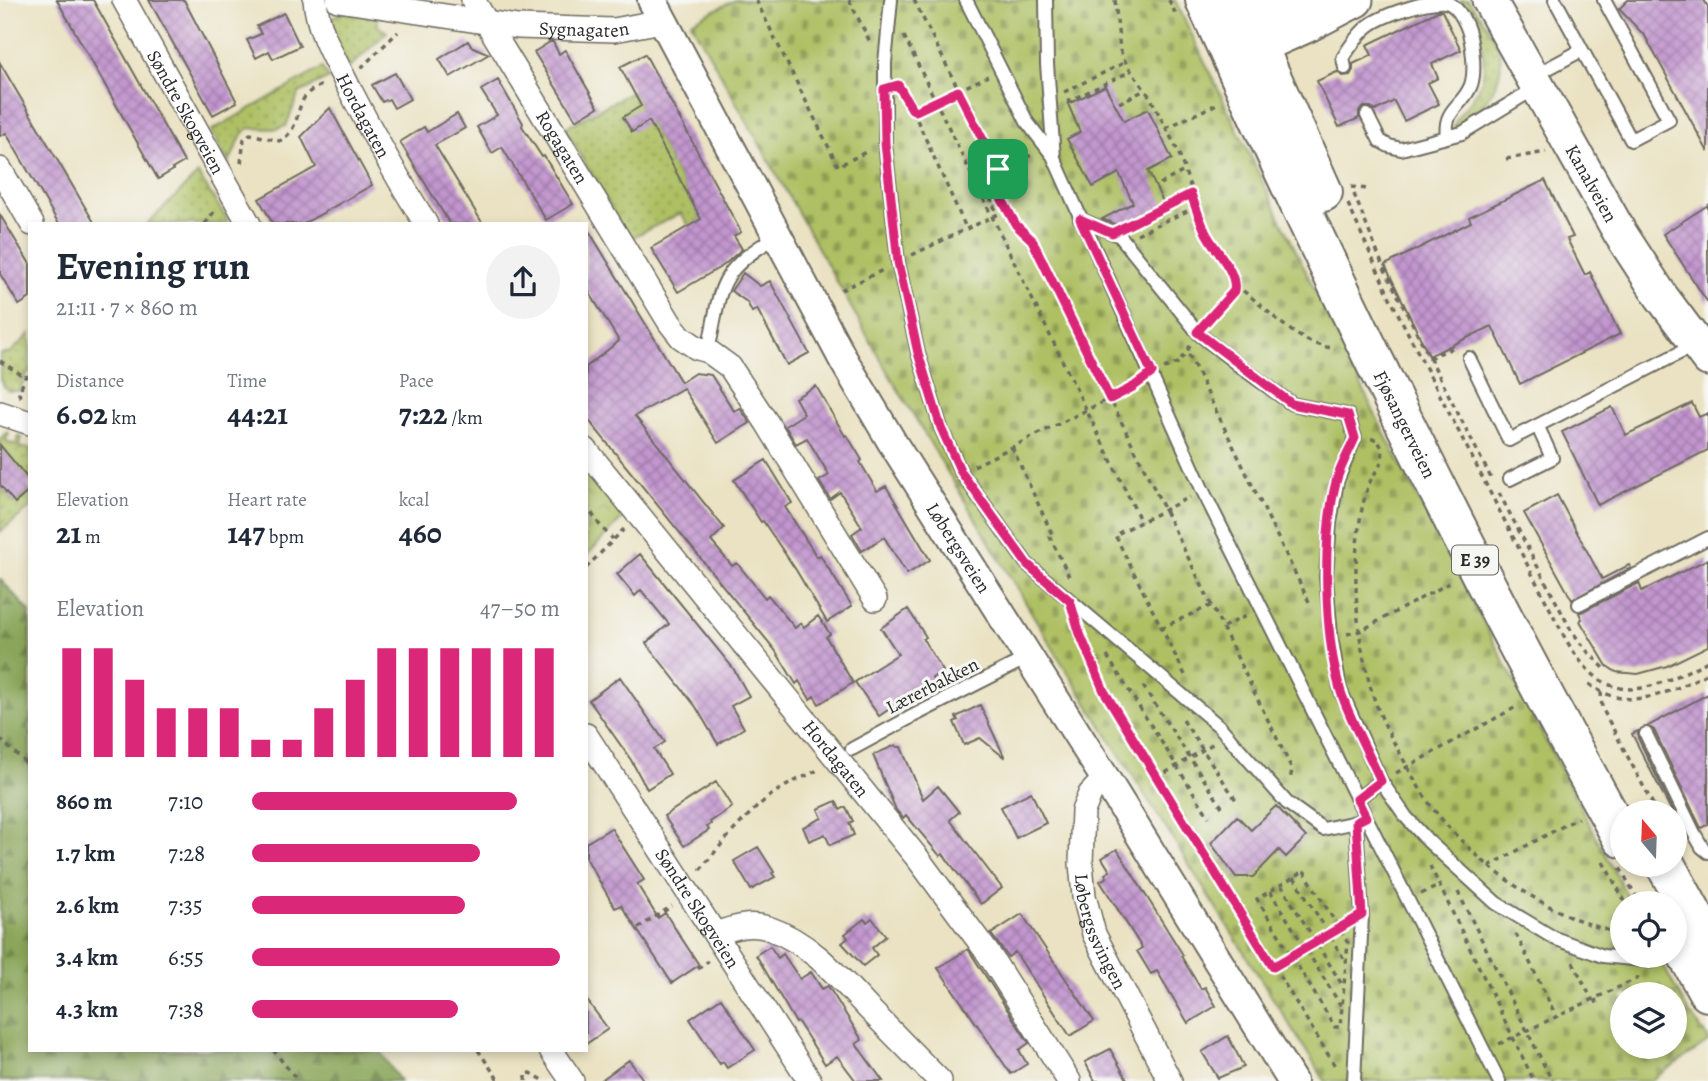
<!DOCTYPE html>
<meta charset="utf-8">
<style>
:root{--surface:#fff;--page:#f2f2f3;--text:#1f2937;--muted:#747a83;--accent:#db2777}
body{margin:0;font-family:Alegreya,serif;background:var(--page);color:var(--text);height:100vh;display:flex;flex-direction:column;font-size:26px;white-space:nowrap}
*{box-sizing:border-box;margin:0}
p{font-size:23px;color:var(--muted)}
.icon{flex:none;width:38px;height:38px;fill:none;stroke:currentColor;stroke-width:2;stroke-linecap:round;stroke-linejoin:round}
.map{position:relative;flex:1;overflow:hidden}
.details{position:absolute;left:28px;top:222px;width:560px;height:830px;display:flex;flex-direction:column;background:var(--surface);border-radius:0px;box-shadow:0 4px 10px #0003}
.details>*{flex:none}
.needle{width:46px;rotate:341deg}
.fabs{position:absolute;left:1610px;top:800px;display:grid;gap:14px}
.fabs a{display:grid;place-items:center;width:77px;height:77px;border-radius:50%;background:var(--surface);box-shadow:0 4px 10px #0003;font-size:35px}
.pin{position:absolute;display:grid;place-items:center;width:60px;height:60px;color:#fff;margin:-30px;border-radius:14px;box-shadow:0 4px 10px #0006}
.round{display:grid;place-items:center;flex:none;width:74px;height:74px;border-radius:37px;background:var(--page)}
.head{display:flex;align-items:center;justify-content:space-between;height:119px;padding:0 28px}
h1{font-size:38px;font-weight:600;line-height:52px}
.stats{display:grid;grid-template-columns:repeat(3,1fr);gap:10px;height:119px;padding:7px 28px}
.stats div{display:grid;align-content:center}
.stats b{font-size:30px;font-weight:600}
.stats small{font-size:19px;font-weight:400}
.stats p{font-size:19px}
.chart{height:196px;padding:14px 28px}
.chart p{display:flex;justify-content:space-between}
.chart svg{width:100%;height:126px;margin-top:7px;stroke:var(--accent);stroke-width:6}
ul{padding:0 28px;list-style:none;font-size:23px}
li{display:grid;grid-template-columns:112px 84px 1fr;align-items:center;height:52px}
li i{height:18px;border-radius:9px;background:var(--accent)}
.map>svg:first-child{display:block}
.grass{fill:url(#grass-dots);stroke:#6c7648;stroke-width:2}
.forest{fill:url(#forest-firs);stroke:#5a6842;stroke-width:2}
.cemetery{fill:url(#cemetery-stones);stroke:#6c7648;stroke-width:2;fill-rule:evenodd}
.park{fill:url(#park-crowns);stroke:#6c7648;stroke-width:2}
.building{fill:url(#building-cross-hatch)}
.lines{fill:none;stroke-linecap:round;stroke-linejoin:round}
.service-casing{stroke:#6e6b60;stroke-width:16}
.minor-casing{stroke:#6e6b60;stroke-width:26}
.tertiary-casing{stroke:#6e6b60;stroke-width:32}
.secondary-casing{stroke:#6e6b60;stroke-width:37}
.trunk-casing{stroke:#6e6b60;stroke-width:42}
.path{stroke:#6e6b60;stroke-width:3.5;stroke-dasharray:5 5;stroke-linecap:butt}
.service{stroke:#fff;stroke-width:12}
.minor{stroke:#fff;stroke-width:23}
.tertiary{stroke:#fff;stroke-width:28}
.secondary{stroke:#fff;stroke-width:33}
.trunk{stroke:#fff;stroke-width:38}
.route-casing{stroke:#fff;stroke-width:14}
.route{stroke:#db2777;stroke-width:9}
.labels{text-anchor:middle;stroke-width:6;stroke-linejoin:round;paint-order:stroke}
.shield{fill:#f6f6f2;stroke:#686867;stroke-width:2}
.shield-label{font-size:18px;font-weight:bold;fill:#2b2b2b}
.street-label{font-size:19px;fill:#2b2b2b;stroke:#f6f6f2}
</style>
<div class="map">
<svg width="1708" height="1081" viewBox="0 0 1708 1081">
<defs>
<pattern id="grass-dots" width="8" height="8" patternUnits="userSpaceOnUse" patternTransform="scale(1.75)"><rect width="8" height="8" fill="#aec064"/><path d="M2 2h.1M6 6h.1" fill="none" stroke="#8e9c53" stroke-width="1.8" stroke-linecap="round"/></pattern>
<pattern id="forest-firs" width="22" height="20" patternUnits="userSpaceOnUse" patternTransform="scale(1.75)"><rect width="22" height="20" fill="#8aa65a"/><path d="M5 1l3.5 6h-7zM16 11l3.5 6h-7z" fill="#71874b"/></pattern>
<pattern id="cemetery-stones" width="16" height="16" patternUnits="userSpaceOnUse" patternTransform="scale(1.75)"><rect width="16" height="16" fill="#aec064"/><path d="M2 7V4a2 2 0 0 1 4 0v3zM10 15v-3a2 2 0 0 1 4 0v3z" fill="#8e9c53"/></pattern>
<pattern id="park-crowns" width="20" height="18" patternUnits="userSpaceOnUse" patternTransform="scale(1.75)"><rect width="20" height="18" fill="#aec064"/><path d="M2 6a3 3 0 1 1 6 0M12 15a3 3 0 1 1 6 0" fill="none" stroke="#8e9c53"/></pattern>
<pattern id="building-cross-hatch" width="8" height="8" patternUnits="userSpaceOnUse" patternTransform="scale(1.75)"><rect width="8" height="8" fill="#c296cf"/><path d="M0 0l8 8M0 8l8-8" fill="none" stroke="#9e7ba8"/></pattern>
</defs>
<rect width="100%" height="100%" fill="#f6f6f2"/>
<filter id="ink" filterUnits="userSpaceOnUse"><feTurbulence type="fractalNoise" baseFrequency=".0143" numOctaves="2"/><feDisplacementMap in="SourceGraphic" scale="14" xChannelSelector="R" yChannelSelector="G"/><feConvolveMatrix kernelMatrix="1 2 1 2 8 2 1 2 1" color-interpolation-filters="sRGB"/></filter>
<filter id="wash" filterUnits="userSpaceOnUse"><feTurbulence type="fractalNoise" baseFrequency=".00686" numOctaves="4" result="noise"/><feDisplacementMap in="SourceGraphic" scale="28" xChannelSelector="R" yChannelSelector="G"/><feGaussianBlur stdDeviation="1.57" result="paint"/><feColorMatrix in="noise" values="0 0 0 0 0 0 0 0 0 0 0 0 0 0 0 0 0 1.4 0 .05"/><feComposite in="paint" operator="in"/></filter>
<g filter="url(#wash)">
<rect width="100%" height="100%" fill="#eae2c2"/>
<path class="grass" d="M1461,0H1468C1494,35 1517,60 1486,100C1478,112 1466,123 1453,127C1457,113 1471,103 1478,90C1494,58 1475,29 1461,0Z
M342,12L378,18V26L387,32L349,68L330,32L332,18Z
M322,68L329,78L299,93L286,126L277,129L249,128L242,134L229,163L211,131Z
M633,91L703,222L691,229L681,213L629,239L565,128Z
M198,174L228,221L223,224H147Z
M30,334V372L27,374L19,391H8L0,381V354L10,353Z
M7,432L9,433L6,441L16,445L19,436L22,438L19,448H30V481L0,451V439Z
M0,485L15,503L30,491V508L0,532Z"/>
<path class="forest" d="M0,579L30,612V1050H379L400,1081H0Z"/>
<path class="cemetery" d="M735,0H1175L1384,433L1631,903H1622V956H1658L1688,1011L1708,1038V1042L1650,1081H1325L1060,660L887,371L691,22ZM1622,994H1675V1046H1622Z"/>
<path class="park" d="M586,469L624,517L586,556Z"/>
<g id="blocks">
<path class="building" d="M57,0H93L184,162L172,169L173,170L158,179Z
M149,0H184L237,102L213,115Z
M1628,0H1704L1708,7V152L1645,36L1619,9Z
M1438,11H1442L1461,50L1432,64L1438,78L1428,83L1439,104L1404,121L1394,101L1375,111L1371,107H1364L1359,111V118L1339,127L1317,81L1337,72L1343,76L1350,75L1353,70V64L1372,55L1367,45Z
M284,13L300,46L273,59L269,51L256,58L247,40L261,34L257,26Z
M468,41L471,46L489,54L450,77L439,59Z
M550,42H553L559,54L565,50L598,107L576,120L534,52Z
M645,54L741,232L734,236L742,249L724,265L678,292L651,248L701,219L649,121L632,132L623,117L641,106L620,67Z
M0,63L62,168L95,224H59L6,133L0,136Z
M395,73L410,99L394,108L389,99L382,102L372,85Z
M498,80L523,123L522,126L542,157L544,156L573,204L546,220L502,147L492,153L477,127L497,115L481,90Z
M1105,86L1124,121L1148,109L1172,159L1148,171L1165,206L1120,226L1102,219L1133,203L1119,173L1093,187L1067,139L1080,132L1068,104Z
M330,108L372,185L303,224H273L259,199L316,167L301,137Z
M457,114L465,128L435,145L483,224H450L400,142L424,127L427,132Z
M1545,180L1573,237L1567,239L1585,275L1590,272L1620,334L1520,384L1492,326L1429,356L1385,265L1471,222L1469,217Z
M1708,205V303L1663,234Z
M0,215L30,264V298L19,305L0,274Z
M586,226L681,382L695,373L711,375L734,411L740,408L750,423L718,443L683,388L635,416L724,528L711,541L732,566L737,563L765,598L768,595L795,628L801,623L804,627L818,616L830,634L826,637L853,683L819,704L814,696L810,699L799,681L796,684L775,650L586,417V367L619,341L586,287Z
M743,273L760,286L770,281L809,353L787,365L757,309L752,312L747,302L731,291Z
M816,386L845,436L847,435L862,460L860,462L877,491L886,486L930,560L907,574L884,537L862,551L852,534L862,527L840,492L830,499L819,481L829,475L807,438L796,444L785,426L804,414L795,398Z
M1692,403L1699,417L1708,413V450L1598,505L1562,432L1612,407L1626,435Z
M0,445L30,481V490L15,503L0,485Z
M766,460L792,503L785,507L817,557L820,555L852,606L827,622L796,570L763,521L761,522L734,480Z
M1557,495L1602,579L1629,565L1631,568L1572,600L1524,513Z
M640,554L733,668L749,696L731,706L744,728L718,744L696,707L646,643L669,624L641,590L635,596L617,574Z
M1708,559V646L1667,666L1638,674L1616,672L1607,666L1580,621L1582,619L1579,613L1639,583L1642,591Z
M908,609L926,637L923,639L943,671L932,678L939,690L924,699H917L913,693L879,716L855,682L898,654L881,628Z
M620,677L665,742L654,749L670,774L647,789L631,760L589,700Z
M1708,694V824L1701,828L1654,730L1648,726Z
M980,705L1005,758L980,738L964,745L954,722L958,720L956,717Z
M1638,731V738L1674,812H1672L1632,734Z
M896,745L897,747H901L923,799L938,786L959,812L950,820L1002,888L981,904L943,854L940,856L906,815L903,818L896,810L873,755Z
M716,782L732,807L710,822L711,824L707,827L709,830L684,846L664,816Z
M1031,792L1046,823L1016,838L1001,807Z
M836,801L840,810L846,807L853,821L849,823L854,835L830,845L825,834L809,841L803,827L822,818L818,809Z
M1276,806L1306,837L1286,857L1279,850L1253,877H1236L1211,843L1237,816L1251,830Z
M611,828L644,880L637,884L658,918L665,913L699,965L672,983L621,905L615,908L586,858V843Z
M758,847L774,872L772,873L775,877L751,890L734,861Z
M1117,849L1183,955L1181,956L1201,989L1205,987L1216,1006L1188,1023L1157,971L1151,974L1137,951L1142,948L1100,881L1107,877L1105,874L1110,871L1102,858Z
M1022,914L1094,1021L1070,1036L1015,952L1008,957L991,934Z
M872,918L886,936L872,948L877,955L863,966L842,943L848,938L845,934L864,919L867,922Z
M770,946L778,958L783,954L800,979L811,972L822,989L828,986L862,1040L856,1044L883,1081H856L837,1056L825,1064L798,1022L796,1023L756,955Z
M968,949L1029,1043L1019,1050L1027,1064L1011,1074L938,968Z
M721,998L755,1050L727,1068L723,1062L720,1064L690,1019Z
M586,999L608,1029L586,1044Z
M1228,1036L1244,1067L1218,1078L1202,1052Z
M1110,1049L1128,1081H1095L1085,1062Z
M629,1060L644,1081H600Z"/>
</g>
</g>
<g filter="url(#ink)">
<use href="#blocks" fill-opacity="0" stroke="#6e6b60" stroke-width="2"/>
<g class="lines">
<g class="service-casing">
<path id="service" d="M891,0L885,63V143L898,262L918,353L941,428L961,472L1027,564L1219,726L1287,803L1323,829L1356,822L1366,817L1203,491L1054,158L1047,64L1046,0
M966,0L1027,122L1054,157
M1555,0L1631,140L1669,120L1604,0
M1345,68L1343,58C1349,48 1357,36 1366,28C1380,15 1428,0 1446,2C1460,6 1469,29 1471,42C1473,54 1475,73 1471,85C1463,107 1443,108 1447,137
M1532,77L1582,50
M1367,115L1380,141L1389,146L1401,149L1462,133L1537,87
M1080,219L1120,236L1199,334L1241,367L1292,404L1348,415L1355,438L1337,481L1330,523L1326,577L1331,636L1340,689L1381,781L1406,817L1428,841L1496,903L1554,938L1603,956L1652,961
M708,351C722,286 715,273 777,236
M1469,358L1509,440L1695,345
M1510,479L1552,458L1538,427
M1579,604L1708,538
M1646,734L1694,833L1702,847L1708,852
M852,749L913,716L1029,657
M1357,799L1381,781
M1366,817L1499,1081
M1354,1081L1362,915L1356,822"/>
</g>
<g class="minor-casing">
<g id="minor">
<path id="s1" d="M124,0L249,224"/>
<path id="s2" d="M315,0C318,32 334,58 348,86C372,133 398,179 426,224"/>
<path id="s3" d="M338,0L518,27L614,30L662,21"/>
<path id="s4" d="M473,0L670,323L681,337L697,348L708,351L730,367L767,423L875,599"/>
<path d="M0,169L32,224"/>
<path d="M0,413L30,423"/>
<path id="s5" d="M586,450L919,860L990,956L1069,1081"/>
<path id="s6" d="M586,735L810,1081"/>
<path id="s7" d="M1105,778L1090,794L1083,811L1081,863L1084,896L1094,934L1170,1081"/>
<path d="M715,934C732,928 750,922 768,928C810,942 839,977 868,1008C892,1032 916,1057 940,1081"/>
<path d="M551,1050L572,1081"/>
</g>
</g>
<g class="tertiary-casing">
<g id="tertiary">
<path id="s8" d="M652,0L844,361L892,442L1105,778L1292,1081"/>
</g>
</g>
<g class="secondary-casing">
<g id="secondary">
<path d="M1243,0C1266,16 1291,11 1314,0"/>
<path id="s9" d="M1489,0L1620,233L1661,296L1708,359"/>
<path d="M1234,58L1308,25L1356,0"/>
</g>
</g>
<g class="trunk-casing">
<g id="trunk">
<path id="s10" d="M1205,0C1334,284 1470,566 1622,838"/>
<path d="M1237,0L1323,192"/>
<path d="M1665,864L1708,942"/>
<path d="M1675,933L1708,992"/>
</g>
</g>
<path class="path" d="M756,0L838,166L868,151
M849,0L870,42
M914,0L998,169
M1115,0L1120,50L1127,65L1150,97L1178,151L1206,233L1232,276L1235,285L1234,291L1208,320
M1169,0L1176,15
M904,36L1141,522
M361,68L398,32
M903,92L912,109L916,111L988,76
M1064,92L1126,62
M1067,102L1131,71
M1119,103L1145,90
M913,111L966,228
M1166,128L1219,103
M1031,156H1023L998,169C996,199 1011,220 1032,240L1292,769L1290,781
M1506,159L1546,152
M241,163L244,139L250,134L280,141C308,124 288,96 323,85
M1160,184L1184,171
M1351,187L1368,189
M1354,194L1382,264L1492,480
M1348,204L1391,300L1565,638C1607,711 1645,693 1708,661
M205,224L216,209
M1130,224L1191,194
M1137,234L1196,207
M912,255L998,214L991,201L1000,196
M1235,285C1262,303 1284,331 1313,343C1320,346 1328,347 1335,349
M841,290L883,270
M1190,346L1187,351L1311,606
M1429,358L1452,348L1456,351
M0,361L25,377
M1164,368L1178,363L1187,351
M21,397L19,394L25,377L30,376
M1371,439H1377C1381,446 1384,450 1382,459C1381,467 1373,474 1370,482C1362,501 1359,524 1357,545C1354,589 1357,634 1368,677C1374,705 1387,731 1401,755C1410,772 1420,790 1431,806C1478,867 1547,916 1622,934
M1012,447L1052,534L1049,535L1069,576
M974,466L1137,385
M1499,493L1571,630L1587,651L1604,668L1602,672
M586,505L601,527L613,539
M586,568L624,529
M1223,627L1246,616
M1161,628L1212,605
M1079,630L1104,691L1337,1069
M1347,634L1360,631L1453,581
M1107,656L1209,817
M1185,675L1115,535L1190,497
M1589,684C1628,714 1671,692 1708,673
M1143,686L1222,807
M1601,692L1602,708L1657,812
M1183,720L1236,800
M0,739L30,767
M1396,773L1518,706
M1157,778L1214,743
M1603,862L1626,903
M1430,866L1534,1081
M1489,866L1578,818
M1620,868L1640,903
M700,870C720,846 740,821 765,800C780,787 800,779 818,770
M1304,871L1348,943L1340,1027H1335L1257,899Z
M1294,877L1344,959
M1281,885L1341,983
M1270,891L1341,1006
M1458,892L1552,1081
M1421,894L1439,886
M638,928L672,906
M1516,934L1557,1018
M1573,962L1592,1000
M1273,967L1341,927
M698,969L708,961
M1595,999L1599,1008
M1499,1044L1640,977
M273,1050L298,1081
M478,1050L499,1081
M526,1081V1074L531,1073L543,1080"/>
<use href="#service" class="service"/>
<use href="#minor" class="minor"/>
<use href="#tertiary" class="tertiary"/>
<use href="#secondary" class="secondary"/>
<use href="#trunk" class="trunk"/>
</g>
</g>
<g class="lines" filter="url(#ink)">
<g class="route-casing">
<path id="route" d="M898,85L912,109L916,111L958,91L998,169L1000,196L1016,225L1032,240L1110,399L1133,387L1152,373L1080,219L1112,233L1191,194C1195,206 1200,219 1205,231C1213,249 1238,271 1234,291L1197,332L1292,404L1348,415L1355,438C1349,452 1340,467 1336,482C1322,537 1324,634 1340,689C1349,718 1368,752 1381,781L1357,799L1366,817L1356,822L1362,915L1273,967L1104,691L1080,634L1070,601L1027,564L961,472L941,428L918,353L898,262L885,143L884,89Z"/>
</g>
<use href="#route" class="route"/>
</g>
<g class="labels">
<rect class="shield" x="1452" y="545.5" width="46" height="29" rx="5"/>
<g class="shield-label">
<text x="1475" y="566">E 39</text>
</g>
<g class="street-label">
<text dy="7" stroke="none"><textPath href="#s3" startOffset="248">Sygnagaten</textPath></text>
<text dy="7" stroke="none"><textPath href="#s1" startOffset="128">Søndre Skogveien</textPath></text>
<text dy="7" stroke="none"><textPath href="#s2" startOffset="126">Hordagaten</textPath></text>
<text dy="7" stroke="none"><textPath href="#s4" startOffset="172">Rogagaten</textPath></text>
<text dy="7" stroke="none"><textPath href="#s9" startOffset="210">Kanalveien</textPath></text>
<text dy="7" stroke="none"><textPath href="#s10" startOffset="469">Fjøsangerveien</textPath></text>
<text dy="7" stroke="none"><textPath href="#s8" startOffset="628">Løbergsveien</textPath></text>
<text transform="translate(932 685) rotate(-27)" y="7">Lærerbakken</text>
<text dy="7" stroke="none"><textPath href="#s5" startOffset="397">Hordagaten</textPath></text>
<text dy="7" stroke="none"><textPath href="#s6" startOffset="206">Søndre Skogveien</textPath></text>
<text dy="7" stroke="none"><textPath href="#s7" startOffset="164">Løbergssvingen</textPath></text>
</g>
</g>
</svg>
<div class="fabs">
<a><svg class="needle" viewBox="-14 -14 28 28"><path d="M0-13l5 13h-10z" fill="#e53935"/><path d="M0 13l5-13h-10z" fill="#747a83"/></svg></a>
<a><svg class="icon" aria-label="locate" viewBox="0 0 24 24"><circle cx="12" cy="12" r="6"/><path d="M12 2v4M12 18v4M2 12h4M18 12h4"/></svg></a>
<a><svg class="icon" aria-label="layers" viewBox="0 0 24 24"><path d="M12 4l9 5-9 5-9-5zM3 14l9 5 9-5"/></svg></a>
</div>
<div class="pin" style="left:998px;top:169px;background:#1e9e55"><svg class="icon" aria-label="arrive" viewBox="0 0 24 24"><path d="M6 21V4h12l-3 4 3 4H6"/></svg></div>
<section class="details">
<div class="head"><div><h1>Evening run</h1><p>21:11 · 7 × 860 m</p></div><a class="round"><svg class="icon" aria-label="share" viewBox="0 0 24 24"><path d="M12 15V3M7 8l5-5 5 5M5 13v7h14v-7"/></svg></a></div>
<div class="stats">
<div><p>Distance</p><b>6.02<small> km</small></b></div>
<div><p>Time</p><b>44:21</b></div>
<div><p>Pace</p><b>7:22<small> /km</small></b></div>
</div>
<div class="stats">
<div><p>Elevation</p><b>21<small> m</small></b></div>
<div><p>Heart rate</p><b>147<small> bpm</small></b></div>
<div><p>kcal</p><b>460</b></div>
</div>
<div class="chart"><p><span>Elevation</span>47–50 m</p>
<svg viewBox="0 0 160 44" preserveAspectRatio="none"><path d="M5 44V6M15 44V6M25 44V17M35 44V27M45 44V27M55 44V27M65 44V38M75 44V38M85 44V27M95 44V17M105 44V6M115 44V6M125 44V6M135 44V6M145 44V6M155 44V6"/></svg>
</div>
<ul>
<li><b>860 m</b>7:10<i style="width:86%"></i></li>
<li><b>1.7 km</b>7:28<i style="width:74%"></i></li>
<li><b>2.6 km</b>7:35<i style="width:69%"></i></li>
<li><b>3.4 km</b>6:55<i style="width:100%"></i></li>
<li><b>4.3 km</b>7:38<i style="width:67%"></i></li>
</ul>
</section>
</div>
